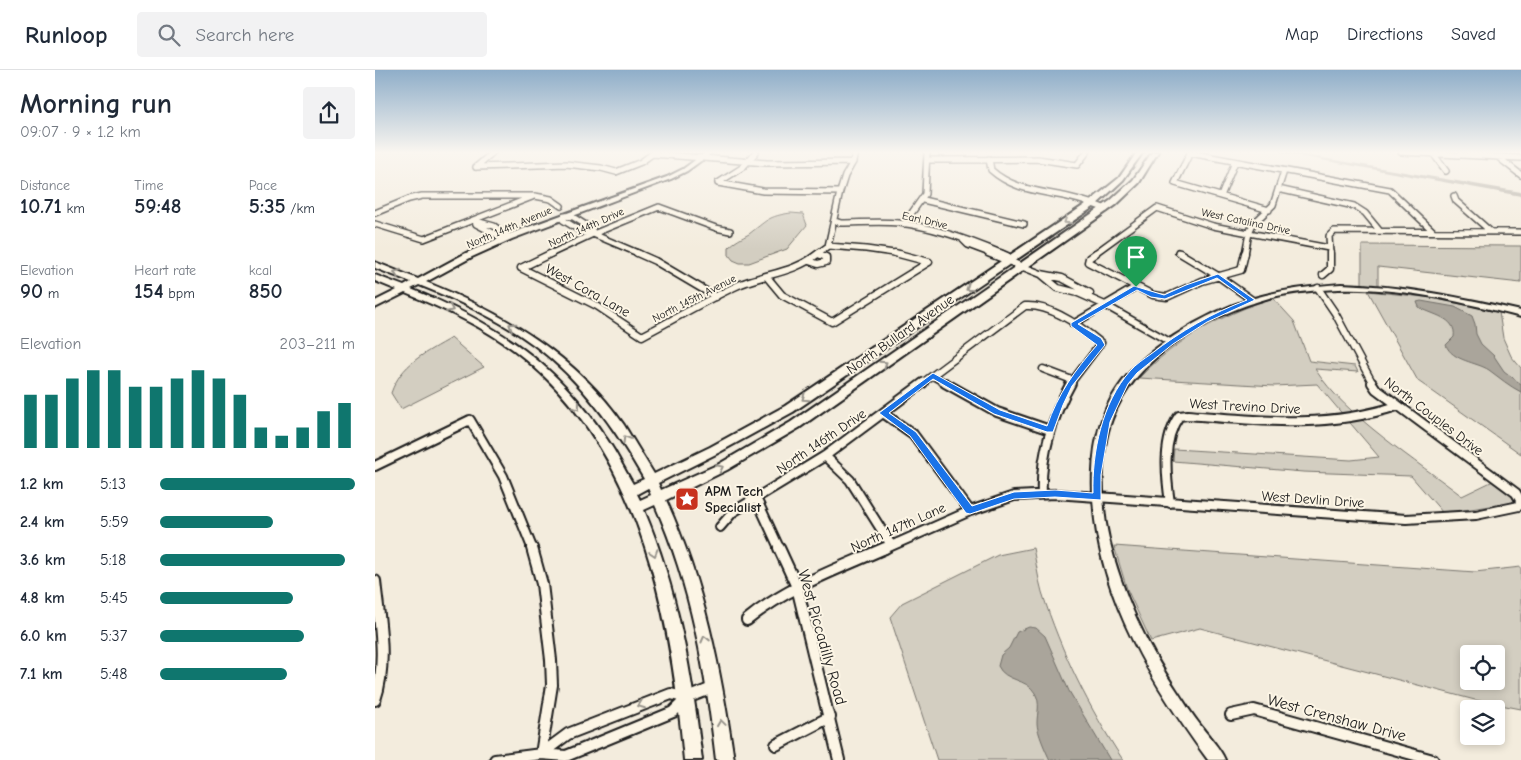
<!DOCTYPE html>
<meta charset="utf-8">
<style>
:root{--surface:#fff;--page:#f2f2f3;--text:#1f2937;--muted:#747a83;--line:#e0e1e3;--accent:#0f766e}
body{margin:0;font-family:"Comic Neue",sans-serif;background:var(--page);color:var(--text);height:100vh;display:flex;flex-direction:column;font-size:19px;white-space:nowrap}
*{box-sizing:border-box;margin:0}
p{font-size:16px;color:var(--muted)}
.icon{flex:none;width:28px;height:28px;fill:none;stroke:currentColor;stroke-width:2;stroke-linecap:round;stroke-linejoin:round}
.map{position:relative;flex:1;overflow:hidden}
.sheet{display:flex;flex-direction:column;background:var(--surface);width:375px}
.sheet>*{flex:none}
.tools{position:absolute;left:1085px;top:575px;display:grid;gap:10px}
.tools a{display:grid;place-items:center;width:45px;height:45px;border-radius:5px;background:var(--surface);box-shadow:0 2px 8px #0003;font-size:25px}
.pin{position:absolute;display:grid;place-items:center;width:42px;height:42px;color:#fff;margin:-51px -21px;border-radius:50% 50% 50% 0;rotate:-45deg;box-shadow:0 0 5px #0007}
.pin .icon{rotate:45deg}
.round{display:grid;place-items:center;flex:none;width:52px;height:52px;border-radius:5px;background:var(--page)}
.headline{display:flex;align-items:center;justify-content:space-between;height:85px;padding:0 20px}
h1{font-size:28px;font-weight:700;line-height:38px}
.stats{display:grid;grid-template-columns:repeat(3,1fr);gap:8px;height:85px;padding:5px 20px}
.stats div{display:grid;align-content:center}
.stats b{font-size:21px;font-weight:700}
.stats small{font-size:14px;font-weight:400}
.stats p{font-size:14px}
.chart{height:140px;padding:10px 20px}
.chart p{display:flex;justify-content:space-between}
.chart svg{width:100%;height:90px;margin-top:5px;stroke:var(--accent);stroke-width:6}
ul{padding:0 20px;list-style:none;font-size:16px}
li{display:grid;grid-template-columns:80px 60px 1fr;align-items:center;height:38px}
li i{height:12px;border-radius:6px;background:var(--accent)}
header{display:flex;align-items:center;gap:30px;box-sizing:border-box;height:70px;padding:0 25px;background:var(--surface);border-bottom:1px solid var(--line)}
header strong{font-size:24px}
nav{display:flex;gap:28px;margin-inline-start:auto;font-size:18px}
.search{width:350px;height:45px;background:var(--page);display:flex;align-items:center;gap:12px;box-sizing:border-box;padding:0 18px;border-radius:5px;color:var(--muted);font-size:19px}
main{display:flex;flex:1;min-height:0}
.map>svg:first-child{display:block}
.green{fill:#d3cec1;stroke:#78756e;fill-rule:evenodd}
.water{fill:#aaa59b;stroke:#716e68}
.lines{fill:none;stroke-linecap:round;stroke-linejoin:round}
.canal{fill:#aaa59b;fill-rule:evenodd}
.minor-far3-casing{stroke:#1c1c1c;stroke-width:8}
.minor-far2-casing{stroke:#1c1c1c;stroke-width:9}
.minor-far1-casing{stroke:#1c1c1c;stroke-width:12}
.minor-casing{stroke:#1c1c1c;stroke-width:14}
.tertiary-casing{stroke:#1c1c1c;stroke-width:4}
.secondary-casing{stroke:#1c1c1c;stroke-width:4}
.minor-far3{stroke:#fcf5e5;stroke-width:5}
.minor-far2{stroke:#fcf5e5;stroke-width:6}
.minor-far1{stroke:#fcf5e5;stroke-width:8}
.minor{stroke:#fcf5e5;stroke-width:10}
.tertiary{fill:#fcf5e5;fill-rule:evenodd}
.secondary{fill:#fcf5e5;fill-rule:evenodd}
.oneway{stroke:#97938b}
.route{fill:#1a73e8;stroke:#fff;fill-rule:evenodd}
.labels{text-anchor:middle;stroke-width:4;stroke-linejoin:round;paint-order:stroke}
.far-street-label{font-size:11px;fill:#1c1c1c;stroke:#fcf5e5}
.street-label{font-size:14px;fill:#1c1c1c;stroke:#fcf5e5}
.poi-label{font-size:14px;font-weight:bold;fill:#1c1c1c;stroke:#fcf5e5;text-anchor:start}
.near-street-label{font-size:16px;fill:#1c1c1c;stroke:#fcf5e5}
</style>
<header>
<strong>Runloop</strong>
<div class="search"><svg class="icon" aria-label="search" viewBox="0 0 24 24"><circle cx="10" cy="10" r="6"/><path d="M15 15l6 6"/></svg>Search here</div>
<nav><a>Map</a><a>Directions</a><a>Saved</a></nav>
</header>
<main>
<section class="sheet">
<div class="headline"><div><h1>Morning run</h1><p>09:07 · 9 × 1.2 km</p></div><a class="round"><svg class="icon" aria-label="share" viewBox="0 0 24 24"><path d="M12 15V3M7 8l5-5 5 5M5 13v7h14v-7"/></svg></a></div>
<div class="stats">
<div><p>Distance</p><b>10.71<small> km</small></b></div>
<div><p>Time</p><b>59:48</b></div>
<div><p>Pace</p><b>5:35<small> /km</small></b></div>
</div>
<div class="stats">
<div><p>Elevation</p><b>90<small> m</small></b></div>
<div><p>Heart rate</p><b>154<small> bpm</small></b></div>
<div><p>kcal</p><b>850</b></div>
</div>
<div class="chart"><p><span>Elevation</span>203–211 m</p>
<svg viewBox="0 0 160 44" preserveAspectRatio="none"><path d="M5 44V18M15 44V18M25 44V10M35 44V6M45 44V6M55 44V14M65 44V14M75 44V10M85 44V6M95 44V10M105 44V18M115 44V34M125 44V38M135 44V34M145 44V26M155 44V22"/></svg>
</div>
<ul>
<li><b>1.2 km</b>5:13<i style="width:100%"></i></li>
<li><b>2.4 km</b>5:59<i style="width:58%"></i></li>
<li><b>3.6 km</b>5:18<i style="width:95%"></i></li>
<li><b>4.8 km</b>5:45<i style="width:68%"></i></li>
<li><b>6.0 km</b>5:37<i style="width:74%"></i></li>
<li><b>7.1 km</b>5:48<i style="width:65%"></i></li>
</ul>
</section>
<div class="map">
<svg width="1146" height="690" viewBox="0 0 1146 690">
<rect width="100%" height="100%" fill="#f3ecdd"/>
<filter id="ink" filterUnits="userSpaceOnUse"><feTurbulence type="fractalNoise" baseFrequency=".02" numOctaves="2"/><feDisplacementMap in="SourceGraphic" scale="10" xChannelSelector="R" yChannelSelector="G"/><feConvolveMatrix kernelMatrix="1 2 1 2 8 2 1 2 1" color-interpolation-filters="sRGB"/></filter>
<g filter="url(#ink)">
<path class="green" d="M416,143L428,144L432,155L412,179L374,193H365L358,190L354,185V177C360,171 367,168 374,164C391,151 393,146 416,143Z
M987,175L1146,176V213L1003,197V216L987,215Z
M993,221L1058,228L1124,242L1128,268L1136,286L1146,298V384L1043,311Z
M898,228L919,251L934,291L980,296L983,302L940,299C970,346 1043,392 1087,426L1118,411L1137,426L1139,430L1136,433L1068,443L1036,406L928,402L798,391L799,379L976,390L1004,387L942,314L899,316L764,308C800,270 848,244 898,228Z
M76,268L109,297L26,339L16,323C26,294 50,283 76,268Z
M739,476L1100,502L1146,497V639L1100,630L825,558L776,571L752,519ZM1094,584H1121V611H1094Z
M658,478C661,492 663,508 667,522C686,582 714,638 748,690H562L515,547L527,533L623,485Z"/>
<path class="water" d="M1046,231L1080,237L1097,246L1100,254L1101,264L1106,274L1119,286L1129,301L1146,314V322C1134,316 1125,308 1114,300C1102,292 1077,291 1071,275L1079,267C1082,247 1056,245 1044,237L1042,232Z
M654,557L661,558L670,566L694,621L735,690H675C671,682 662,662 662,653C662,642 666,634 660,623C652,608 630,612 623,596L626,585L634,578L642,562Z"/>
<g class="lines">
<path class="canal" d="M902,82H913L1146,122V126Z"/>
<g class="minor-far3-casing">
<path id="minor-far3" d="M1026,82L1146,88
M1057,82L1071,101
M278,84L392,93L478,92
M1123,87L1146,105
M614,89L616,100C638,120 666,121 693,127C706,130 719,134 731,139
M552,90L663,89L702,95L712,82
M101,97L191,94L226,98L241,102L266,92L280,82
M101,97L118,82
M343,113L388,121L465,122
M343,113L368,97L381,82
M903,119L979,136L990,143L1004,160
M846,126L860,92
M1079,126L1081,131L1115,161
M548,130L649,154
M894,140L800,113L815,83L1015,120L1058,161
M0,143L34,129L47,126H160L176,129L186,136
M189,146L198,147L217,159L218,164L209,163L188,150Z
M100,151L101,154L124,166L134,167
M101,151L119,156L134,167
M460,151L466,153C485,153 505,151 524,153C560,157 595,170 628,184
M0,154L49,169L157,127
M529,154L550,124L552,82
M874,163L954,178
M874,163L878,154L898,135L909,101
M218,164L265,184
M588,170L593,175L617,184
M453,176L491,179L526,184
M803,182L807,184
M175,184L218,164L284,137L341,158L355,161
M442,184L453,176L465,122L470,106L478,92L480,82
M719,184L782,138L838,156L874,163
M870,184L874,163
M955,184L954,166L959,161L1146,162"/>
</g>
<g class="minor-far2-casing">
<path id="minor-far2" d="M262,183L280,191L341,227
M520,183L554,192
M613,183L666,204L683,218L703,223L730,235L795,272
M625,183L632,186L634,190
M721,183L714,188L713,192L778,225L792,227L827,211L866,200L870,183
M805,183L843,206L877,230
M434,191L443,194L451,192V187L443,184
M146,198L222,236L267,266C300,249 332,229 366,214C394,203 419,203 444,183
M146,198L177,183
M666,204L687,208L715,223
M948,205L955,199V183
M392,207L407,225L457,252L554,192
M943,218L960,243L998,314
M698,254L761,217
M668,299L697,310
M558,306L572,314
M546,314L650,236C676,234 707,257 726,273L695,314"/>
</g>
<g class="minor-far1-casing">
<path id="minor-far1" d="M570,313L622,342L675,360
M508,343L538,364L595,441
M450,386L475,410L516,475
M0,396L95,350L128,406L158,480
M667,424C665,387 678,345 696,313
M381,428L405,480
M795,433C791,405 787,370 804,346L813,345C887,351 950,359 1022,336
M345,457L358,442L450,386L548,313
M507,480L595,441L639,426L680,424L1031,449L1101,445L1144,436L1145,430L1141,423L1001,319L997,313"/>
</g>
<g class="minor-casing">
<path id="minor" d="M157,478L167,514L176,590L177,615L166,684
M404,478L422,517L464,690
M0,511C4,550 13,592 0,630
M372,550C412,517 463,499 510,478
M856,645L879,640L1058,690
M401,675L455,647
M166,684L193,664L296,624L312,628
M120,690L166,684L191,686L298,642L312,628L340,617"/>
</g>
<g class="tertiary-casing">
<path id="tertiary" d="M966,214C1028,216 1086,227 1146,241V247C1087,232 1026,217 964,219C941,220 916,222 894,228C833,245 760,287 737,349C724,382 726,435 734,469C747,523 771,575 802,621C810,633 817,645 826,656C834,667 845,678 850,690H833C771,606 713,509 718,401C719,372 725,344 742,319C757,297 777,280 799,266C855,229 901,219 966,214Z"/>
</g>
<g class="secondary-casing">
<path id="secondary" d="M331,82H338L312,101L296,109L137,169L97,187L51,212C128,243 201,285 249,355C259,371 269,388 279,404L335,377L410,336L714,132L744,108L762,82H768L748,110L720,136L418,342L343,383L283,413L286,420L344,394L416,352L735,131L758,110L777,82H783L764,113L741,135L424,358L352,400L291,430C329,513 346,600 359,690H341C331,602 316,516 280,435L269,440C303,520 317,604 327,690H309C296,546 267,386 149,288C114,259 72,240 30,223L0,238V231L22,220L0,211V205L29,216L36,212L0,198V192L43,209L91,183L131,165L292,107L308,99ZM44,215C84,231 124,249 159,275C206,310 240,358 269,409L258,414C249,399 241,382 231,368C181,292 119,252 36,219ZM273,418L276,425L265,430L262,424Z"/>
</g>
<use href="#minor-far3" class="minor-far3"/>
<use href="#minor-far2" class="minor-far2"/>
<use href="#minor-far1" class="minor-far1"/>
<use href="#minor" class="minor"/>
<use href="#tertiary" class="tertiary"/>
<use href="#secondary" class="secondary"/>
</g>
<defs><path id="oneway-chevron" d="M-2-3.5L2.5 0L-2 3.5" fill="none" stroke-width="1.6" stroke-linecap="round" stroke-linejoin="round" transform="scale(1.25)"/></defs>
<g class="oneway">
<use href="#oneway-chevron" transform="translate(692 151) rotate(146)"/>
<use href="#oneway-chevron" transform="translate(22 203) rotate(-159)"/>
<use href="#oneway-chevron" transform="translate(594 218) rotate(146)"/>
<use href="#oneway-chevron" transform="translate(75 239) rotate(25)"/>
<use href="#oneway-chevron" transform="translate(137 256) rotate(-147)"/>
<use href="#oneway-chevron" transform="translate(509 294) rotate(-35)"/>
<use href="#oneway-chevron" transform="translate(430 328) rotate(146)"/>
<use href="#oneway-chevron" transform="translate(202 337) rotate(52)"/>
<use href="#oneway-chevron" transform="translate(251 369) rotate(-121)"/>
<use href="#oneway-chevron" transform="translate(345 398) rotate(-26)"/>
<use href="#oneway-chevron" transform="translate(279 483) rotate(72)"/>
<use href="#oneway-chevron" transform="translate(330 569) rotate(-104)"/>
<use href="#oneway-chevron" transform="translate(266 635) rotate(159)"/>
<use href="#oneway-chevron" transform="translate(346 653) rotate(-98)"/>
</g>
</g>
<linearGradient id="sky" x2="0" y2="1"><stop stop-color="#8faec9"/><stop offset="0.46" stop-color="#faf6f0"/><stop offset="1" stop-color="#faf6f0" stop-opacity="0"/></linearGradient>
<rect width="1146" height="179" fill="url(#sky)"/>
<path class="route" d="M843,204L880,230L832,252L798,274L762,303L753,314L735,352L726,405V430L680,427L639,429L595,444L591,443L535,366L504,343L558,303L625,340L672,356C683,324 700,300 722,275L696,256V253L759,216L789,225L811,215ZM842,208L872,230C837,243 806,261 776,284C769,289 761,294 755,301C727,333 717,382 718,423L680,420L639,422L597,436L541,362L514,343L558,309L619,344L672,362H678L688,335L697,316L730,275L726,268L703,254L762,220L776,227L790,229Z"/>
<defs>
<g id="sight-square" transform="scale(1.25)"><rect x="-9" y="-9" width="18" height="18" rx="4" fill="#c8321e" stroke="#fcf5e5"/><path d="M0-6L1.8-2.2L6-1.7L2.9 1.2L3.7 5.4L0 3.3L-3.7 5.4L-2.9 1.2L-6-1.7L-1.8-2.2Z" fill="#fff"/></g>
</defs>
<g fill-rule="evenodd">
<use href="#sight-square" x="312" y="429"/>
</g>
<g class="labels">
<g class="far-street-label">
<text transform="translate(550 150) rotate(13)" y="4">Earl Drive</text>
<text transform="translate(871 151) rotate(12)" y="4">West Catalina Drive</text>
<text transform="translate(134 157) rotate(-23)" y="4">North 144th Avenue</text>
<text transform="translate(211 157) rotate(-24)" y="4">North 144th Drive</text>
<text transform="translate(319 228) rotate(-27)" y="4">North 145th Avenue</text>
</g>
<g class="street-label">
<text transform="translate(213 220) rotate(29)" y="5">West Cora Lane</text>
<text transform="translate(525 264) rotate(-35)" y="5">North Bullard Avenue</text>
<text transform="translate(870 336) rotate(3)" y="5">West Trevino Drive</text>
<text transform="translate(1059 346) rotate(37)" y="5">North Couples Drive</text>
<text transform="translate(446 371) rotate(-34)" y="5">North 146th Drive</text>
<text transform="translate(938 429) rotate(4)" y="5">West Devlin Drive</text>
<text transform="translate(523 457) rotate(-24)" y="5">North 147th Lane</text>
</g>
<g class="poi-label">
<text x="330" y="426">APM Tech<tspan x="330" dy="16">Specialist</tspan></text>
</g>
<g class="near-street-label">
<text transform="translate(448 567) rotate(74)" y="6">West Piccadilly Road</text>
<text transform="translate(962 647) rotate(15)" y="6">West Crenshaw Drive</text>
</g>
</g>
</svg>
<div class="tools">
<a><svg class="icon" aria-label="locate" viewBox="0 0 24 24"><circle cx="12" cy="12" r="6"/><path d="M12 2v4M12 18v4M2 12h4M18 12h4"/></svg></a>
<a><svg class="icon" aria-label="layers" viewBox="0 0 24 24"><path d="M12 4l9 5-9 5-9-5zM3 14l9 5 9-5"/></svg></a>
</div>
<div class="pin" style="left:761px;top:217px;background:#1e9e55"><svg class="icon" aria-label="arrive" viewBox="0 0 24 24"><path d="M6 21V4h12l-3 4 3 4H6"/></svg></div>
</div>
</main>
